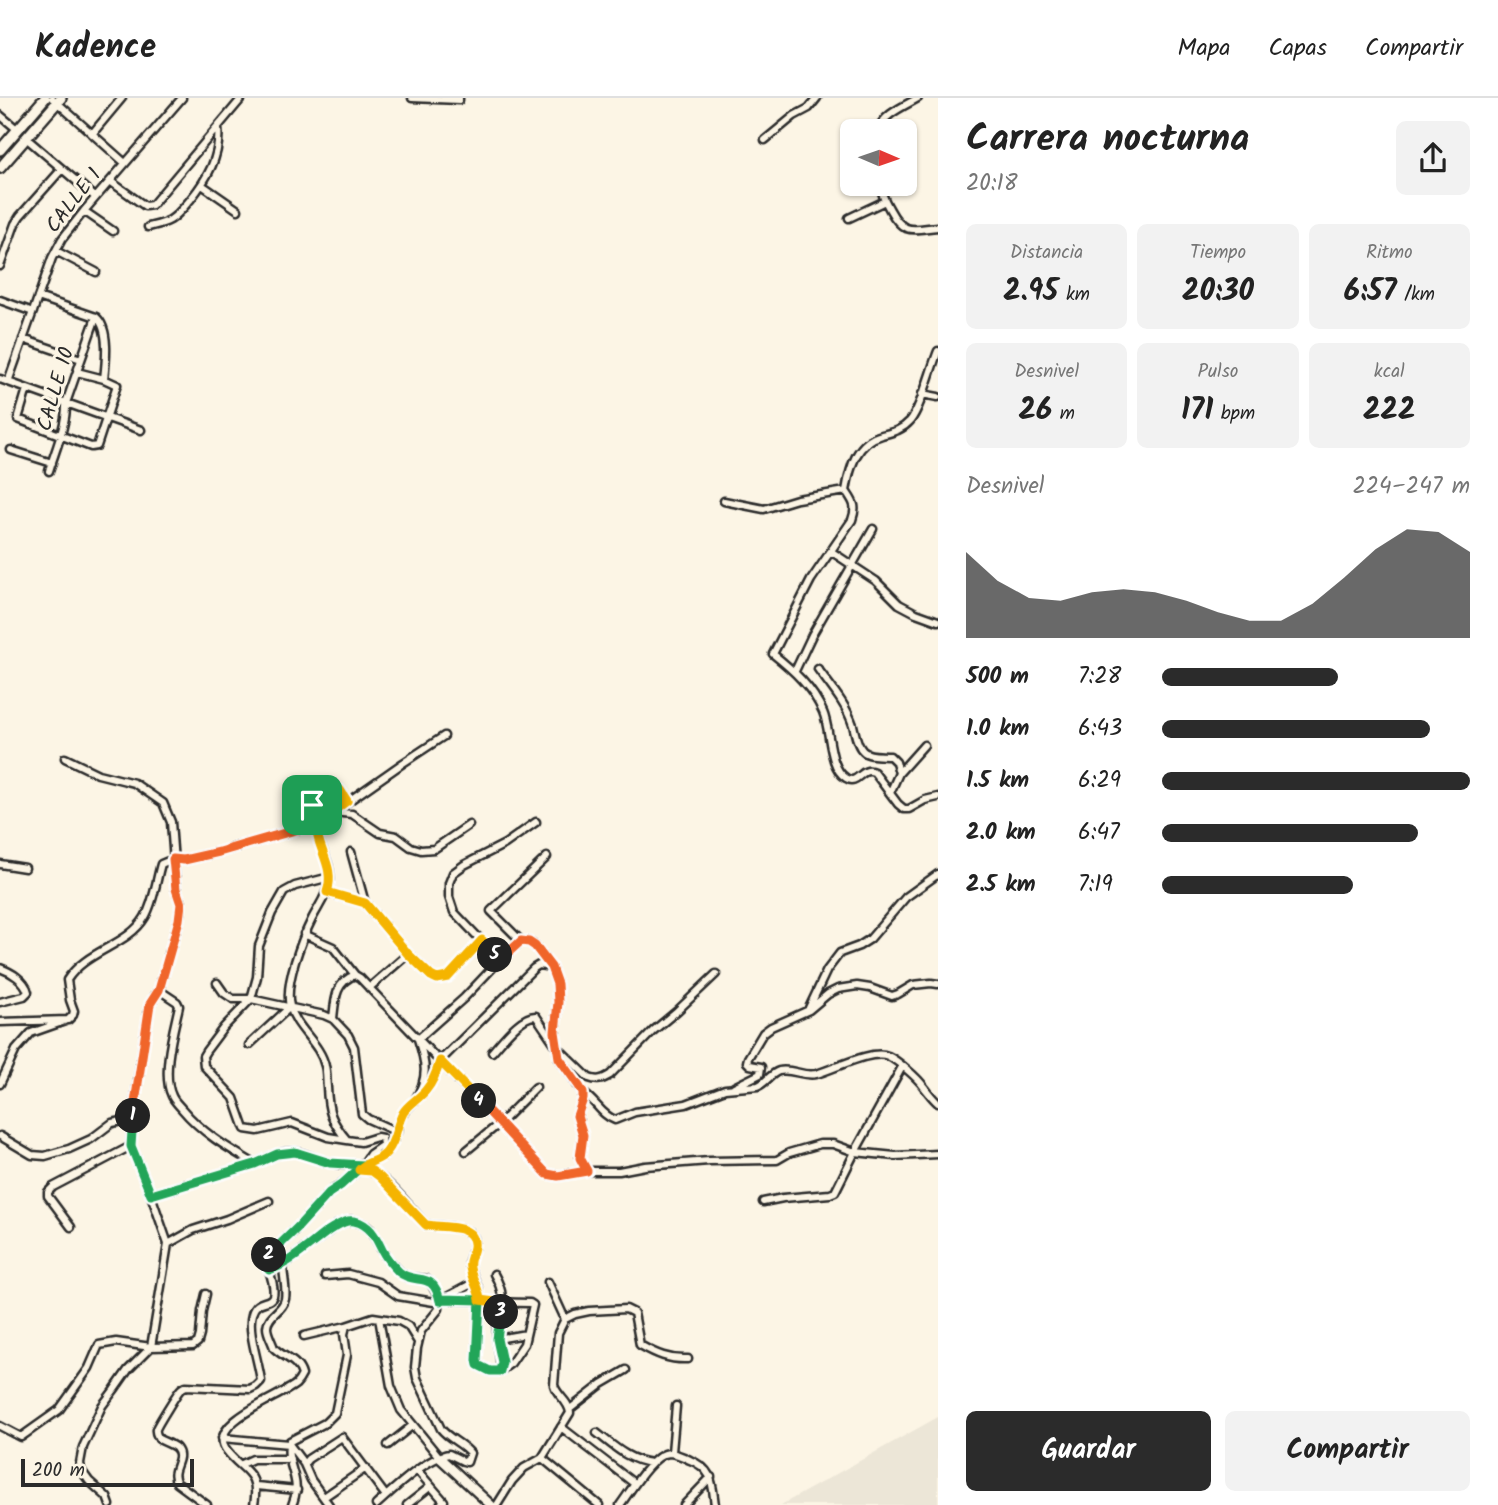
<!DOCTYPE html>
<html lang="es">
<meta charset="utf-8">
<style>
:root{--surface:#fff;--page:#f2f2f2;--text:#222;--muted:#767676;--line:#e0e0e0;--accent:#2b2b2b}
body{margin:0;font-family:Kalam,sans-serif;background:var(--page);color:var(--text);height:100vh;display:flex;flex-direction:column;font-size:26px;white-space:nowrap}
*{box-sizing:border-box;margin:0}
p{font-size:23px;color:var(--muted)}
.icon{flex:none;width:38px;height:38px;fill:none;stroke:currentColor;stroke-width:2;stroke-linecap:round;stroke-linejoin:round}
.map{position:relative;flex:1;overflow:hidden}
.details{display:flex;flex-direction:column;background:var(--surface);width:560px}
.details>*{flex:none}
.needle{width:46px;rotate:92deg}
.fabs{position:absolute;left:840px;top:21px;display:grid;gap:14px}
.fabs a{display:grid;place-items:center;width:77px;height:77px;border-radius:10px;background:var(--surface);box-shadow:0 2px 5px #0004;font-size:35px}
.scale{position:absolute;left:21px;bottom:18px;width:173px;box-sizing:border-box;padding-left:7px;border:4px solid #2b2b2b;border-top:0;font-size:19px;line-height:24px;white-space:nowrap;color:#2b2b2b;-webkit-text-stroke:5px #fcf5e5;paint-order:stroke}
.pin{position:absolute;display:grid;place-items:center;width:60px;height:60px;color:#fff;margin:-30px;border-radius:14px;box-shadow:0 4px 10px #0006}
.km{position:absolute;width:35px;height:35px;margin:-18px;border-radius:50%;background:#222;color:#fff;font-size:19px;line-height:35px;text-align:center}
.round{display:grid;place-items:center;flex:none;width:74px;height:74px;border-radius:10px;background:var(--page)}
.summary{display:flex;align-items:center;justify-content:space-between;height:119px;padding:0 28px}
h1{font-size:38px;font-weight:600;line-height:52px}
.figures{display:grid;grid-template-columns:repeat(3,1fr);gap:10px;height:119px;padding:7px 28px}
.figures div{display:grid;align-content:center;border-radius:10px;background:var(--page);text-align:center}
.figures b{font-size:30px;font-weight:600}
.figures small{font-size:19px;font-weight:400}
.figures p{font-size:19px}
.chart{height:196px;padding:14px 28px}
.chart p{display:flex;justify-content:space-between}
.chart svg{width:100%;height:126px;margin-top:7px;fill:var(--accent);opacity:.7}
.action{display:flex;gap:14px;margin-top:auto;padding:14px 28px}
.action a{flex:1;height:80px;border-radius:10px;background:var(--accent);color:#fff;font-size:28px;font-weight:600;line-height:80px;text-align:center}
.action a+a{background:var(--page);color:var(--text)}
ul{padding:0 28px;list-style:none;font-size:23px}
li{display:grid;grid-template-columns:112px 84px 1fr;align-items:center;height:52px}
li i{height:18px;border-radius:9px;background:var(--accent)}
header{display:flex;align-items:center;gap:42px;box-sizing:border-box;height:98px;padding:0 35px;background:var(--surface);border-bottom:2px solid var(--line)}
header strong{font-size:33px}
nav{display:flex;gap:38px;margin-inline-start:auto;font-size:24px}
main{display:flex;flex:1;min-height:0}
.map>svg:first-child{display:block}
.built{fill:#ece6d7}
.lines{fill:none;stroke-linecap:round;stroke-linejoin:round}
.minor-casing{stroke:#2b2b2b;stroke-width:11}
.tertiary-casing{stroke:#2b2b2b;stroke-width:13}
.secondary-casing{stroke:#2b2b2b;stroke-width:14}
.minor{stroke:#fcf5e5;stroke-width:6}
.tertiary{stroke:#fcf5e5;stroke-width:8}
.secondary{stroke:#fcf5e5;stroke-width:9}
.split-1-casing{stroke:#fff;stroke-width:14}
.split-2-casing{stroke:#fff;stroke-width:14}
.split-3-casing{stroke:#fff;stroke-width:14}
.split-4-casing{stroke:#fff;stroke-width:14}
.split-5-casing{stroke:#fff;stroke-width:14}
.split-6-casing{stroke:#fff;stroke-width:14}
.split-1{stroke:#f0652b;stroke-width:9}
.split-2{stroke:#22a559;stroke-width:9}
.split-3{stroke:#22a559;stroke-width:9}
.split-4{stroke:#f5b400;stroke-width:9}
.split-5{stroke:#f0652b;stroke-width:9}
.split-6{stroke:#f5b400;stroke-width:9}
.labels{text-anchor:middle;stroke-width:6;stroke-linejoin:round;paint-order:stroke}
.street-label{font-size:21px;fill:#2b2b2b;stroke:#fcf5e5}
</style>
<header>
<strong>Kadence</strong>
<nav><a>Mapa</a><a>Capas</a><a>Compartir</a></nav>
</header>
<main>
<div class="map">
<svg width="938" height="1407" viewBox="0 0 938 1407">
<rect width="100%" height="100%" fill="#fcf5e5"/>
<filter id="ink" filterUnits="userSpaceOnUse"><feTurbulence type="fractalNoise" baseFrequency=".0143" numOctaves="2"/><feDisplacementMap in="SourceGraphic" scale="14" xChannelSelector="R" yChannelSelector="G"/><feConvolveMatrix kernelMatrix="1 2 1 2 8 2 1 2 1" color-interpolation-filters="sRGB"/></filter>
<g filter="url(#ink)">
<path class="built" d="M938,1319V1407H781Z"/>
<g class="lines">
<g class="minor-casing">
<path id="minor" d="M52,0L125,65
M412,0L459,2V0
M0,17L18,32
M878,33C882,17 904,8 918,0
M92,36L122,0
M26,40L95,99
M765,42L794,18L809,10L817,0
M110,83L145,108L152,107L242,0
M881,86C881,96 885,103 890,112C904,138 913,131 938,129
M202,87L238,112
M84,113L113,133
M849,120L885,103
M148,129C156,127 163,126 170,122C178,117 184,109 190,102C207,81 221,58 218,30
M56,153L96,174
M0,168L15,126L20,118L62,71
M38,199L96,219
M0,202L33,214
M96,219C110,230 106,264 104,281
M23,241L81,261
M938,253C931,270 921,310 910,323C902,332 893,334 882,337C856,344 850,369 846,393C854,405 857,408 852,422L811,482L773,556C793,572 813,590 823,614C831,632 828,669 846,680C858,688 861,668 874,674L898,706L904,711H909L925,702L938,699
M0,281L141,332
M8,284L52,160L62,141L84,113L182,0
M27,291L18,321L91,349L97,348L117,287L104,281L77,274
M922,296L938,299
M11,352L52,365
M49,373C55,353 67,326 66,305L96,219
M724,403L764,411L797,401L846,393
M832,454L876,483L899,506L916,515L938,523
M818,571C831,589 846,606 853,627C855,635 857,648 863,653C869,659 881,657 890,658L896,664L899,675
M795,573L812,537L873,431
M65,660L98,676L134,685L163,705L171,724L176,791L181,806L179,822L159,892L150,906L132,1021L131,1048L151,1097L168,1146L151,1249L128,1272L114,1292L102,1308L83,1349L80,1365L81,1372L89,1383L107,1399L110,1407
M890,695L899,675L924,647
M332,714L352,716L380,735L396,738L411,749L421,752L434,751L469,727
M319,723L312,707V699L337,690L347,703
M316,726C316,746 331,762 330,782C328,796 318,809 312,821C302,841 284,886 290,908C296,931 320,945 325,968C327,974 326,982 327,989C328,1014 331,1023 347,1042L361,1044L377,1039L382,1040L383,1047L370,1056L359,1072L329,1095L298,1129L267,1159L265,1162V1167L269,1172L283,1167L337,1127L351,1122L363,1126L370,1131L386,1159L400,1174L407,1179L426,1181L431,1185L439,1200V1211L421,1233L417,1250L415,1269L417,1280L441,1331C449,1341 462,1345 470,1355L467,1364L463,1363L449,1356C426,1360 394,1391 376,1407
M351,754L365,805
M547,759L491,813L521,843L529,844L535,848L551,869L557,886L558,904L555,934L557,949L589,980C597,983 602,982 610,977L653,933L677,913L716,876
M0,766L25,770
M330,779L295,788L284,794L272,815L259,848L257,879L251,901L224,929L206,953L203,958L204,968L234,1000L245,1031L258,1033L292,1025L328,1039L347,1042
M326,794L365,805L408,856L431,878L437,881L448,879L482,842
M304,836L333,849L355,877L360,880C422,946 486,1010 547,1076L558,1078L587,1073H619L645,1068L709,1063L777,1062L789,1055L820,1046H833L855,1054L895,1058L938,1056
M500,862L454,814L449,799V785L453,775L464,767L505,746L536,724
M0,870C11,874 25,882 28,894L24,898L0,904
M217,885L224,895L233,901H251L324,917L333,921L348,937L354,949L362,1016L368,1021L397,1034
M369,890L408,856
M159,892L177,904L179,908C174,931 161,976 172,998C174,1003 179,1007 182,1011C202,1035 228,1050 255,1066C268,1060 281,1052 296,1054C306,1055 317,1062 327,1064C345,1069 375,1069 387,1053C397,1042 396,1026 404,1014C407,1009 412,1007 415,1002C429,979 426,965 418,941L464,900L500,862L521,843
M809,910L827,872L840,855L859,848L870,841L906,799L938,776
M333,921C335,902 335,884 355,877
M0,924L68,922L73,917L74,913L70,902L67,882C86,852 128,848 145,819C154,804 156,783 161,766L173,761L184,762L219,754L316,726L403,665L444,638
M249,947L290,909
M492,954C502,943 521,917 536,918L557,949L559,960L583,995V1001L577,1018L583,1037L580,1060L587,1073
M0,986L16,952L31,935L65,923
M734,989L760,976L761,969L750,967L747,964L748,960L763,935L771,929L809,912L828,896L838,891L857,888L870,890L892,898L898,896L913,887L931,885L938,886
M583,995C596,1003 601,1017 615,1022L635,1014L686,1006L725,991L758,988C766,985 770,976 779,973C792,970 803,979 816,976C835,971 871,951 888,958C897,962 918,980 924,989C929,995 932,1000 938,1005
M418,1000L427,991L440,963L534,870L539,867L551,869
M0,1038L32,1057L45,1058L69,1051L91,1041L112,1025L132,1021
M466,1053L500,1025L536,989
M359,1072C361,1072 368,1072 370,1073C387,1079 413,1113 426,1127L452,1129L469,1134L474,1140V1150L469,1163L470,1170L478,1190L480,1202L477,1262L478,1267L490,1273H500C502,1261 498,1252 497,1241C495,1212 511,1206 494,1176
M151,1097L255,1066
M763,1104L783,1100L830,1096L835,1094L855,1054L902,969
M71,1129L48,1098V1094L53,1089L131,1048
M168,1146L193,1132L227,1121L269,1103
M325,1178L348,1176L378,1184L398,1198L440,1205
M548,1184L565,1221
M445,1200L475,1184
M440,1203L442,1201C472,1202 501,1205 530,1205L533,1207L524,1246L511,1265L500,1273
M379,1220L391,1288L401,1312L440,1360
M304,1238L346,1228L373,1219L399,1223L408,1228L418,1244
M497,1241L526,1236
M570,1311L602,1286L626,1272
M0,1328L21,1339L59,1312L89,1270L99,1247L116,1244L151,1249L193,1248L198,1244L200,1237L202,1213L206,1196
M561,1329L635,1386
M597,1335C615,1349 628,1362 651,1365
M222,1340L289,1346L304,1366
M388,1347L413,1327
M672,1354L676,1308
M542,1360L599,1407
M242,1366L253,1361H290
M417,1372L444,1403L440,1407
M256,1388L297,1392
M324,1399L366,1370
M207,1407L177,1385C168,1371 186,1362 176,1350C172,1346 164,1344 159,1341C157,1337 155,1335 156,1331C157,1328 178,1293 181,1291C182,1290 184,1289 186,1288L250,1291L256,1288L261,1283C259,1265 247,1233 252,1216C258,1193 284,1218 269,1172
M254,1407C260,1372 243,1375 226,1352C206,1324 281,1299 296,1286C297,1285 301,1279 302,1277C298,1262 284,1260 274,1250C272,1243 267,1236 267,1229C268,1216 283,1213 285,1201C287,1191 283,1178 283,1167
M292,1407C304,1381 283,1365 290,1343L325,1325L335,1315L347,1257L344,1236L346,1228
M329,1407L311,1382L304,1366L308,1361L342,1339L386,1398
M407,1407L431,1388
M497,1407L512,1383L524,1370L542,1360L570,1315C569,1303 557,1298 554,1287L558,1235L565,1221L575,1216L589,1213L626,1211L634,1215L640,1247C656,1256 669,1262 688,1261
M620,1407C630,1394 652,1356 669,1355C676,1355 684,1359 690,1362C713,1371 712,1385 715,1407
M684,1407L711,1379"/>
</g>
<g class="tertiary-casing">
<path id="tertiary" d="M440,1360L491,1407"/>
</g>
<g class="secondary-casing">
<path id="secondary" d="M0,52L45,0
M0,70L61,0"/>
</g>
<use href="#minor" class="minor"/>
<use href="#tertiary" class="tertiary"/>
<use href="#secondary" class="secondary"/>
</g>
</g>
<g class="lines" filter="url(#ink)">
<g class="split-1-casing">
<path id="split-1" d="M133,1018L150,906L159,892L179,822L181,806L176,791L173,761L184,762L219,754L316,726L319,723L312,707"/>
</g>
<g class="split-2-casing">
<path id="split-2" d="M133,1018L131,1048L151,1097L255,1066L277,1056L295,1054L330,1065L363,1067L341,1087L329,1095L298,1129L269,1157"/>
</g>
<g class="split-3-casing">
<path id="split-3" d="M269,1157L265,1162V1167L269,1172C290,1166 310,1146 328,1133C334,1129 340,1125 348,1123C355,1122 362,1125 368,1130C375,1136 378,1144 382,1152C386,1160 393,1168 399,1174C416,1188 433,1171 440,1203L442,1201L480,1202L477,1262L478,1267L490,1273H500L502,1264L497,1241L501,1214"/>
</g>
<g class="split-4-casing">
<path id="split-4" d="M479,1003L440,963C437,973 433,984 426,992C419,1001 408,1006 403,1015C396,1028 396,1044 386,1055C378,1064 366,1063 359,1072L372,1073L380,1079L426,1127C441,1130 477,1125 474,1149C473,1157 468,1162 470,1170C472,1182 479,1190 480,1202L502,1205L501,1214"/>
</g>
<g class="split-5-casing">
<path id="split-5" d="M479,1003L547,1076L558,1078L587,1073L580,1060L583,1037L577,1018L583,1001V995L579,988L559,960L555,934L558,904L557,886L551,869L535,848L529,844L521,843L500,862L495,857"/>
</g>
<g class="split-6-casing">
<path id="split-6" d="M312,707L311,703L312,699L335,690L340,692L347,703L316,726C316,750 336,769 327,794L365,805L408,856L431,878L437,881L448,879L482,842L495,857"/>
</g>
<use href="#split-1" class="split-1"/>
<use href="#split-2" class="split-2"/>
<use href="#split-3" class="split-3"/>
<use href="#split-4" class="split-4"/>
<use href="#split-5" class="split-5"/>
<use href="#split-6" class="split-6"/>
</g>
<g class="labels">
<g class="street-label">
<text transform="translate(73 102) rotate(-52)" y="7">CALLE 1</text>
<text transform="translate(55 291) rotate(-74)" y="7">CALLE 10</text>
</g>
</g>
</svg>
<div class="fabs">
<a><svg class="needle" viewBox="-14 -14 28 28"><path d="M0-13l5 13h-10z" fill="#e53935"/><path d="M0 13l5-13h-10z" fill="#767676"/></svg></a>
</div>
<div class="scale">200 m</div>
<div class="pin" style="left:312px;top:707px;background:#1e9e55"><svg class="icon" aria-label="arrive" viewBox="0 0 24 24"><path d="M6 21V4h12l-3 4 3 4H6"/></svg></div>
<b class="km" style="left:133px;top:1018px">1</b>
<b class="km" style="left:269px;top:1157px">2</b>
<b class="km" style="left:501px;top:1214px">3</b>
<b class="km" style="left:479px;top:1003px">4</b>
<b class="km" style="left:495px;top:857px">5</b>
</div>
<section class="details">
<div class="summary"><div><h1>Carrera nocturna</h1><p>20:18</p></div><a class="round"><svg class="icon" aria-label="share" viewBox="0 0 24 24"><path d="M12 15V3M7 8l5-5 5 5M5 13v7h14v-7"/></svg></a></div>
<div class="figures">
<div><p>Distancia</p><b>2.95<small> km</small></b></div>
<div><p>Tiempo</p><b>20:30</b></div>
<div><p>Ritmo</p><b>6:57<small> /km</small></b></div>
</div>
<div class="figures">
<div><p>Desnivel</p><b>26<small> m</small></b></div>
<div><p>Pulso</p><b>171<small> bpm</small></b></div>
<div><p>kcal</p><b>222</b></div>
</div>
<div class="chart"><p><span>Desnivel</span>224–247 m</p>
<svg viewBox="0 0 160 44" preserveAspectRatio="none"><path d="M0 44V14L10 24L20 30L30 31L40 28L50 27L60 28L70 31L80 35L90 38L100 38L110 32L120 23L130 13L140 6L150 7L160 14V44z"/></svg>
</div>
<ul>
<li><b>500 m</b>7:28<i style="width:57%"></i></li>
<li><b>1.0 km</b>6:43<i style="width:87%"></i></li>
<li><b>1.5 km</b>6:29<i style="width:100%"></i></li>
<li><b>2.0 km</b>6:47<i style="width:83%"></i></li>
<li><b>2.5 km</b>7:19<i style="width:62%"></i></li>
</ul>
<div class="action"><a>Guardar</a><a>Compartir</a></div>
</section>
</main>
